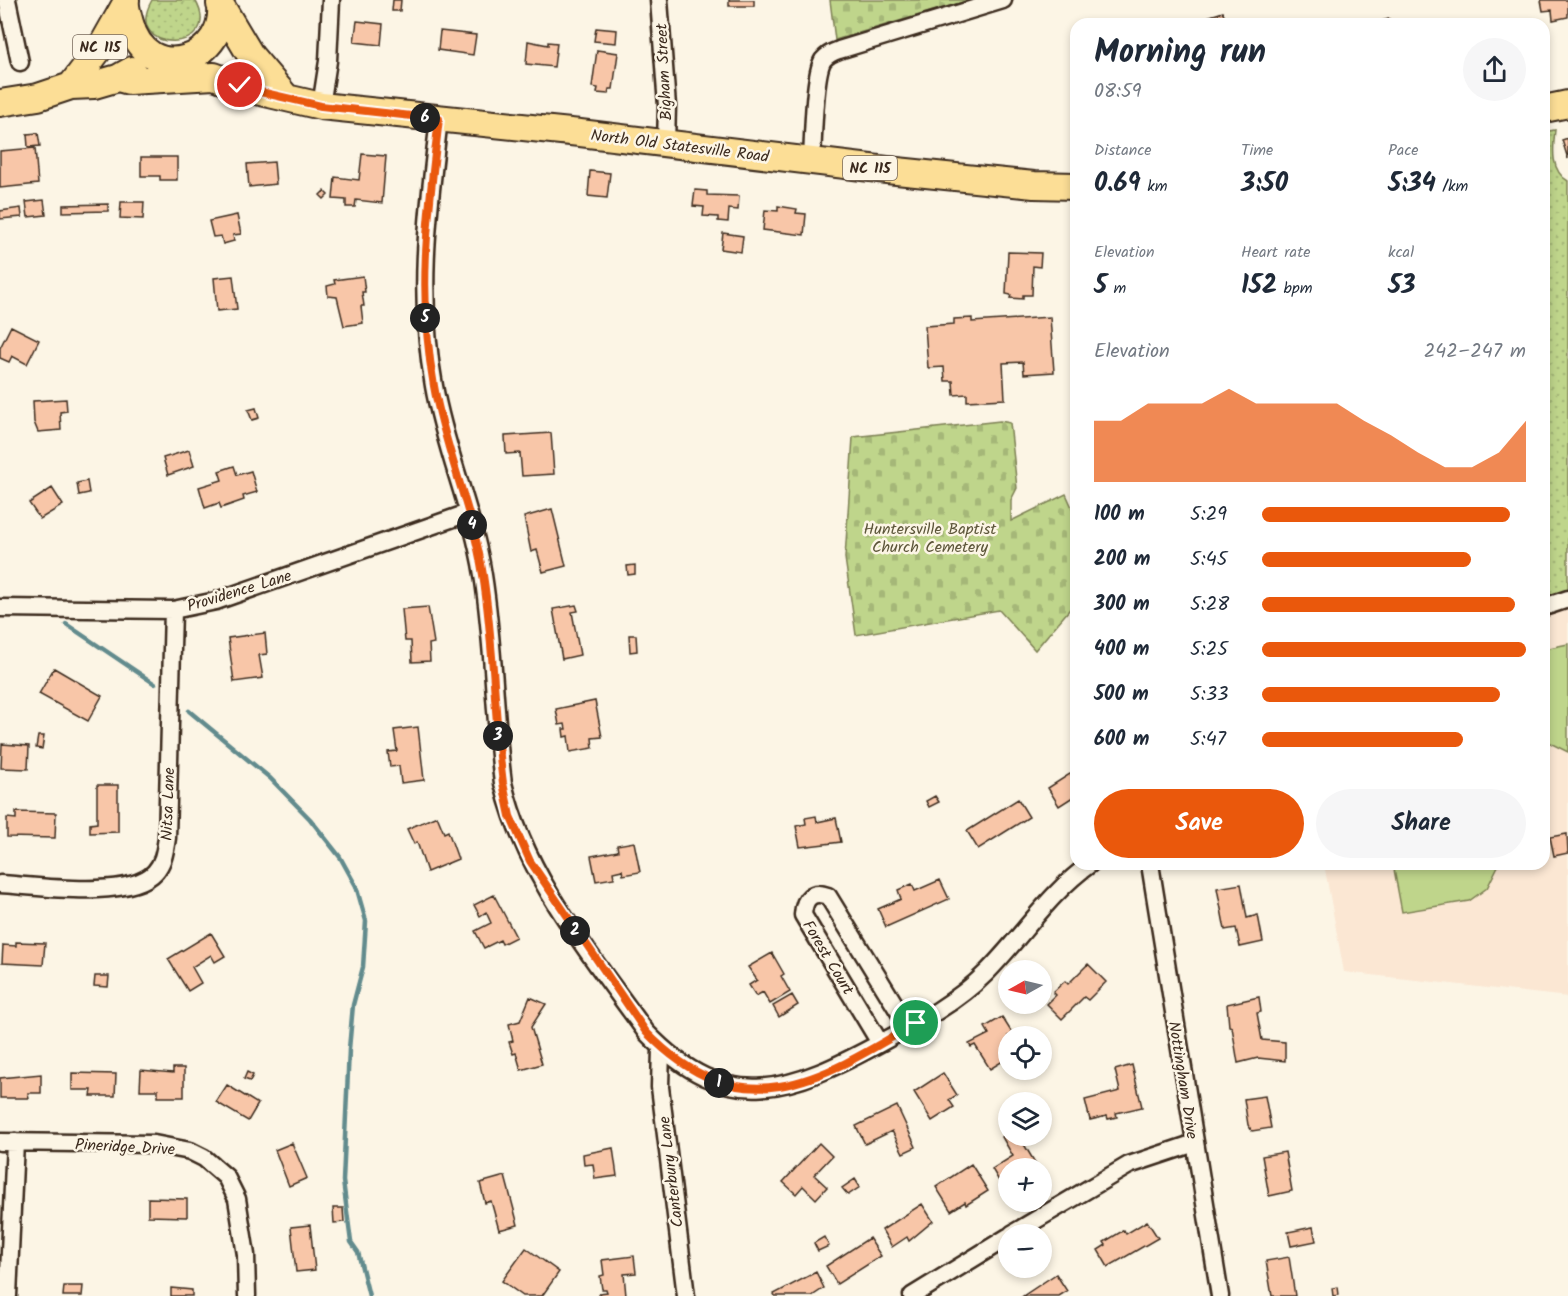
<!DOCTYPE html>
<meta charset="utf-8">
<style>
:root{--surface:#fff;--page:#f6f6f7;--text:#1f2937;--muted:#747a83;--accent:#ea580c}
body{margin:0;font-family:Kalam,sans-serif;background:var(--page);color:var(--text);height:100vh;display:flex;flex-direction:column;font-size:22px;white-space:nowrap}
*{box-sizing:border-box;margin:0}
p{font-size:20px;color:var(--muted)}
.icon{flex:none;width:33px;height:33px;fill:none;stroke:currentColor;stroke-width:2;stroke-linecap:round;stroke-linejoin:round}
.map{position:relative;flex:1;overflow:hidden}
.side{position:absolute;left:1070px;top:18px;width:480px;height:852px;display:flex;flex-direction:column;background:var(--surface);border-radius:18px;box-shadow:0 3px 9px #0003}
.side>*{flex:none}
.needle{width:39px;rotate:262deg}
.tools{position:absolute;left:998px;top:960px;display:grid;gap:12px}
.tools a{display:grid;place-items:center;width:54px;height:54px;border-radius:50%;background:var(--surface);box-shadow:0 3px 9px #0003;font-size:30px}
.pin{position:absolute;display:grid;place-items:center;width:51px;height:51px;color:#fff;margin:-26px;border:3px solid #fff;border-radius:50%;box-shadow:0 2px 6px #0007}
.km{position:absolute;width:30px;height:30px;margin:-15px;border-radius:50%;background:#222;color:#fff;font-size:16px;line-height:30px;text-align:center}
.round{display:grid;place-items:center;flex:none;width:63px;height:63px;border-radius:32px;background:var(--page)}
.headline{display:flex;align-items:center;justify-content:space-between;height:102px;padding:0 24px}
h1{font-size:33px;font-weight:800;line-height:45px}
.metrics{display:grid;grid-template-columns:repeat(3,1fr);gap:9px;height:102px;padding:6px 24px}
.metrics div{display:grid;align-content:center}
.metrics b{font-size:26px;font-weight:800}
.metrics small{font-size:16px;font-weight:400}
.metrics p{font-size:16px}
.chart{height:168px;padding:12px 24px}
.chart p{display:flex;justify-content:space-between}
.chart svg{width:100%;height:108px;margin-top:6px;fill:var(--accent);opacity:.7}
.cta{display:flex;gap:12px;margin-top:auto;padding:12px 24px}
.cta a{flex:1;height:69px;border-radius:36px;background:var(--accent);color:#fff;font-size:24px;font-weight:800;line-height:69px;text-align:center}
.cta a+a{background:var(--page);color:var(--text)}
ul{padding:0 24px;list-style:none;font-size:20px}
li{display:grid;grid-template-columns:96px 72px 1fr;align-items:center;height:45px}
li i{height:15px;border-radius:8px;background:var(--accent)}
.map>svg:first-child{display:block}
.built{fill:#fbe7d3}
.grass{fill:url(#grass-dots);stroke:#7d8054;stroke-width:1.5}
.cemetery{fill:url(#cemetery-stones);stroke:#7d8054;stroke-width:1.5}
.pitch{fill:#bfd58b;stroke:#7d8054;stroke-width:1.5}
.lines{fill:none;stroke-linecap:round;stroke-linejoin:round}
.stream{stroke:#628b8d;stroke-width:4.5}
.building{fill:#f8c6a8;stroke:#3b2a1e;stroke-width:1.5}
.minor-casing{stroke:#3b2a1e;stroke-width:21}
.primary-casing{stroke:#3b2a1e;stroke-width:30}
.minor{stroke:#fcf5e5;stroke-width:16}
.primary{stroke:#fcde96;stroke-width:26}
.route-casing{stroke:#fff;stroke-width:12}
.route{stroke:#ea580c;stroke-width:8}
.labels{text-anchor:middle;stroke-width:5;stroke-linejoin:round;paint-order:stroke}
.shield{fill:#fcf5e5;stroke:#75675a;stroke-width:1.5}
.shield-label{font-size:15px;font-weight:bold;fill:#3b2a1e}
.street-label{font-size:16px;fill:#3b2a1e;stroke:#fcf5e5}
.park-label{font-size:16px;fill:#5c5539;stroke:#fcf5e5}
</style>
<div class="map">
<svg width="1568" height="1296" viewBox="0 0 1568 1296">
<defs>
<pattern id="grass-dots" width="8" height="8" patternUnits="userSpaceOnUse" patternTransform="scale(1.5)"><rect width="8" height="8" fill="#bfd58b"/><path d="M2 2h.1M6 6h.1" fill="none" stroke="#a5b778" stroke-width="1.8" stroke-linecap="round"/></pattern>
<pattern id="cemetery-stones" width="16" height="16" patternUnits="userSpaceOnUse" patternTransform="scale(1.5)"><rect width="16" height="16" fill="#bfd58b"/><path d="M2 7V4a2 2 0 0 1 4 0v3zM10 15v-3a2 2 0 0 1 4 0v3z" fill="#a5b778"/></pattern>
</defs>
<rect width="100%" height="100%" fill="#fcf5e5"/>
<filter id="ink" filterUnits="userSpaceOnUse"><feTurbulence type="fractalNoise" baseFrequency=".0167" numOctaves="2"/><feDisplacementMap in="SourceGraphic" scale="12" xChannelSelector="R" yChannelSelector="G"/><feConvolveMatrix kernelMatrix="1 2 1 2 8 2 1 2 1" color-interpolation-filters="sRGB"/></filter>
<g filter="url(#ink)">
<path class="built" d="M1568,599V997L1344,972L1324,864H1544V607Z"/>
<path class="grass" d="M152,0H195C227,54 120,56 152,0Z
M1555,130C1553,149 1550,170 1568,181V599L1544,607V132Z"/>
<path class="cemetery" d="M830,0H970L835,40Z
M1000,421L1010,423L1017,488L1011,500V521L1066,494L1075,514V603L1035,650L999,610L856,635L845,558L853,437Z"/>
<path class="pitch" d="M1568,644V752L1544,740V649Z
M1393,864H1499L1487,888L1469,901L1402,912Z"/>
<g class="lines">
<path class="stream" d="M66,624L155,684
M189,711L270,778L310,819L340,857L356,886L366,921L363,967L353,1005L349,1049L343,1181L351,1242L358,1252L369,1296"/>
</g>
<path class="building" d="M393,0H401L400,11H392Z
M729,0H754V6H729Z
M1541,0H1568V17L1553,20L1552,10L1543,11Z
M1223,12L1227,24H1209L1207,17Z
M1389,19L1391,24H1371Z
M357,21L383,24L381,45L354,42Z
M596,28L617,30L616,43L594,41Z
M440,31L476,35L473,55L438,50Z
M528,41L548,45V42L557,43L554,67L526,64Z
M597,50L618,53L613,89H609L608,94L597,93L598,88L592,87Z
M38,133L40,146L28,147L27,134Z
M1568,138V159L1562,140Z
M35,148L38,184L0,188V151Z
M362,154L386,156L382,203L356,200L355,207H346V200L333,199L335,177L359,180Z
M141,157H177V180H160V176H141Z
M274,162L276,184L249,187L247,164Z
M590,171L610,173L607,198L588,196Z
M695,190L707,191V195L739,196L738,210L729,209L728,222L718,221V217L703,216L704,207L693,206Z
M324,191L328,195L324,199L320,195Z
M44,200L46,215L28,217L26,202Z
M121,202H144L143,219L120,218Z
M108,204V211L63,212V205Z
M778,206L797,209L796,213L806,214L804,235L763,230L765,210L778,211Z
M21,208L22,217L0,219V211Z
M237,215L241,234L233,235L234,241L223,244L221,236L213,237L209,221Z
M723,233L743,236L741,252L721,249Z
M1008,252L1041,253L1040,267L1033,266L1032,295H1023V299L1010,298L1011,295L1006,294Z
M233,276L237,309L217,311L214,278Z
M363,276L365,292H362L364,306H361L363,323L344,326L337,297L328,296L327,286L335,284L334,280Z
M1050,317L1054,372L1024,374L1023,362L1003,363L1005,399L967,401V394L954,395L953,381H945L944,367L928,368L925,326L954,324V319L972,318V322Z
M11,326L39,340L27,364L12,356L9,362L0,358V348Z
M66,399L67,411L60,412L61,430L38,432L34,422L33,401Z
M256,408L259,418L252,420L248,410Z
M551,433L554,474L522,476L520,453L506,454L505,436Z
M189,450L194,466L168,475L163,458Z
M234,466L237,475L251,471L257,492L243,496L244,500L221,508L219,503L205,508L199,487L222,480L219,471Z
M87,481L89,493L79,495L77,483Z
M52,488L63,505L40,519L29,503Z
M552,509L566,566L543,572L537,550L531,552L524,517Z
M635,565V574L628,575L627,566Z
M576,605L578,611L572,612L580,655L562,659L553,609Z
M428,607L434,643L429,644L430,661L412,662L411,641H405L402,609Z
M265,633L267,654L259,655L263,678L234,682L228,638Z
M629,635H636L637,651L630,652Z
M54,668L102,696L88,721L39,694Z
M595,701L602,737L592,738L593,748L570,752L568,736L564,737L563,729H566L565,724L559,725L556,709Z
M418,727L424,780L401,783L399,766L390,767L388,752L397,751L394,730Z
M38,736H44L42,749L36,748Z
M2,744L29,746L28,769L1,768Z
M1076,770V795L1059,806L1048,788Z
M97,785H118V832L90,833V824L97,823Z
M935,796L939,802L929,807L926,801Z
M1018,799L1029,817L978,849L967,831Z
M16,812L56,813L55,838L7,837V818L16,819Z
M437,816L444,833L448,831L458,859L427,872L417,842L414,844L407,829Z
M816,816L817,822L836,818L841,842L800,847L796,826L806,824L805,818Z
M1567,834L1568,853L1554,856L1550,837Z
M634,842L640,872L623,875L622,870L613,872L614,878L596,881L591,856L618,851L617,845Z
M940,880L949,899L886,927L878,909L901,899L898,890L912,884L915,891Z
M1241,884L1247,918L1258,915L1263,942L1240,947L1236,928L1225,930L1217,888Z
M494,895L516,937L502,944L500,940L484,948L475,931L491,923L486,912L480,916L474,905Z
M211,933L225,956L215,962L211,955L192,967L201,983L188,991L168,959Z
M16,942L45,943L43,965L2,963L3,945L16,946Z
M772,953L784,974L781,976L790,992L770,1004L763,992L756,996L749,985L757,980L748,967Z
M1088,964L1106,982L1088,1000L1084,997L1062,1019L1047,1004L1056,995L1053,992L1065,981L1068,984Z
M95,976H109L108,987L94,986Z
M792,995L798,1005L779,1017L773,1006Z
M530,997L546,1004L531,1027L542,1064L521,1070L516,1053L513,1054L509,1042L513,1041L509,1024L520,1021Z
M1259,997L1261,1012L1257,1013L1262,1040L1285,1042V1061L1258,1058L1238,1063L1232,1027L1229,1026L1227,1004Z
M1002,1017L1014,1036H1008V1047L1004,1049L1008,1058L990,1069L975,1045L971,1047L969,1044L989,1034L985,1027Z
M1132,1065L1142,1107L1116,1113L1117,1117L1108,1119L1107,1116L1090,1120L1085,1100L1120,1091L1115,1070Z
M173,1068H184V1097H158V1090H140L141,1070L173,1073Z
M247,1072L253,1075L250,1081L244,1079Z
M72,1073L116,1074L115,1096H91L92,1090H72Z
M943,1073L957,1095L949,1100L954,1107L932,1121L914,1092Z
M41,1074V1093H28L29,1098H0V1078Z
M227,1085L258,1104L248,1121L216,1102Z
M1265,1096L1271,1128L1252,1131L1248,1125L1244,1099Z
M897,1106L916,1147L903,1153L892,1131L865,1144L856,1126Z
M1008,1133V1136H1019L1037,1166L1032,1168H1008V1183L1002,1186L992,1169L1013,1156L1002,1137Z
M292,1143L307,1178L289,1186L275,1150Z
M819,1143L832,1156L814,1175L827,1187L816,1199L803,1186L796,1194L783,1182Z
M613,1148L617,1176L595,1179L593,1164L584,1165L583,1154Z
M1285,1152L1292,1191L1269,1196L1262,1156Z
M971,1164L988,1191L966,1205L965,1202L951,1211L936,1187Z
M505,1176L518,1225L499,1230L491,1201L485,1203L480,1183Z
M855,1179L860,1187L848,1195L842,1188Z
M148,1198L187,1199V1217L148,1216Z
M922,1204L933,1221L909,1241L907,1237L892,1247L882,1230Z
M333,1208H343L344,1222L334,1223Z
M1147,1221L1158,1238L1108,1267L1098,1250L1106,1245L1104,1242L1124,1230L1126,1234Z
M310,1225L315,1270L296,1272L291,1227Z
M1313,1227L1316,1241L1291,1246L1288,1232Z
M824,1237L829,1246L818,1251L814,1243Z
M869,1238L881,1256L837,1284L826,1266Z
M526,1248L559,1272L542,1296H523L502,1281Z
M634,1256L636,1273L624,1274L626,1296H599V1293L607,1292L606,1289H602L600,1276L604,1275L602,1260Z
M1289,1257L1295,1296H1272L1266,1261Z
M816,1272L824,1288L812,1296H775L774,1294Z
M1056,1274L1067,1291L1059,1296H1023Z
M64,1286H83L82,1296H63Z
M1338,1287L1339,1295L1333,1296L1332,1288Z
M171,1288L192,1290V1296H171Z"/>
<g class="lines">
<g class="minor-casing">
<path id="minor" d="M7,0L20,62
M659,0L667,106L666,143
M321,106L328,61L331,0
M439,119C428,212 417,293 434,386C445,450 473,511 483,575C494,644 494,714 503,783C525,877 591,955 646,1032C728,1118 792,1091 884,1041C920,1022 957,1002 986,973C1022,937 1048,894 1090,864
M812,161C813,141 814,74 823,60C827,55 833,52 839,50L1003,0
M1544,607L1568,599
M0,608L173,610L216,601L468,513
M1150,864L1220,1296
M0,884C36,886 130,900 155,872C164,862 165,850 167,838L173,610
M880,1043L803,915C804,898 812,890 828,896L909,1028
M661,1048L660,1087L686,1296
M0,1142L154,1144L190,1151L204,1158L226,1177L237,1199L246,1255L247,1296
M1012,1234L1129,1165L1195,1143
M8,1296L15,1142
M912,1296L1008,1237"/>
</g>
<g class="primary-casing">
<path id="primary" d="M126,0C125,7 128,15 130,23C147,89 232,59 220,0
M220,4L251,56L285,96
M118,78L129,81L214,76L252,90L321,106L580,133L887,170L1034,185L1076,186
M71,86L103,44L125,5
M0,103L38,97L71,86L94,85L118,78L132,70
M1544,109L1568,104"/>
</g>
<use href="#minor" class="minor"/>
<use href="#primary" class="primary"/>
</g>
</g>
<g class="lines" filter="url(#ink)">
<g class="route-casing">
<path id="route" d="M240,85L252,90L321,106L439,119C428,213 417,292 434,386C445,450 473,511 483,575C494,644 494,714 503,783L510,816L530,861L646,1032C740,1129 818,1082 916,1023"/>
</g>
<use href="#route" class="route"/>
</g>
<g class="labels">
<g class="shield">
<rect x="73" y="35" width="54" height="24" rx="4.5"/>
<rect x="843" y="156" width="54" height="24" rx="4.5"/>
</g>
<g class="shield-label">
<text x="100" y="52">NC 115</text>
<text x="870" y="173">NC 115</text>
</g>
<g class="street-label">
<text transform="translate(663 72) rotate(-93)" y="6">Bigham Street</text>
<text transform="translate(680 145) rotate(7)" y="6">North Old Statesville Road</text>
<text transform="translate(239 590) rotate(-17)" y="6">Providence Lane</text>
<text transform="translate(167 804) rotate(-88)" y="6">Nitsa Lane</text>
<text transform="translate(829 957) rotate(59)" y="6">Forest Court</text>
<text transform="translate(1184 1080) rotate(81)" y="6">Nottingham Drive</text>
<text transform="translate(125 1146) rotate(3)" y="6">Pineridge Drive</text>
<text transform="translate(670 1172) rotate(-97)" y="6">Canterbury Lane</text>
</g>
<g class="park-label">
<text x="930" y="534">Huntersville Baptist<tspan x="930" dy="18">Church Cemetery</tspan></text>
</g>
</g>
</svg>
<div class="tools">
<a><svg class="needle" viewBox="-14 -14 28 28"><path d="M0-13l5 13h-10z" fill="#e53935"/><path d="M0 13l5-13h-10z" fill="#747a83"/></svg></a>
<a><svg class="icon" aria-label="locate" viewBox="0 0 24 24"><circle cx="12" cy="12" r="6"/><path d="M12 2v4M12 18v4M2 12h4M18 12h4"/></svg></a>
<a><svg class="icon" aria-label="layers" viewBox="0 0 24 24"><path d="M12 4l9 5-9 5-9-5zM3 14l9 5 9-5"/></svg></a>
<a>+</a>
<a>−</a>
</div>
<div class="pin" style="left:916px;top:1023px;background:#1e9e55"><svg class="icon" aria-label="arrive" viewBox="0 0 24 24"><path d="M6 21V4h12l-3 4 3 4H6"/></svg></div>
<div class="pin" style="left:240px;top:85px;background:#d93025"><svg class="icon" aria-label="check" viewBox="0 0 24 24"><path d="M5 12l5 5 9-10"/></svg></div>
<b class="km" style="left:719px;top:1083px">1</b>
<b class="km" style="left:575px;top:931px">2</b>
<b class="km" style="left:498px;top:736px">3</b>
<b class="km" style="left:472px;top:525px">4</b>
<b class="km" style="left:425px;top:318px">5</b>
<b class="km" style="left:425px;top:118px">6</b>
<section class="side">
<div class="headline"><div><h1>Morning run</h1><p>08:59</p></div><a class="round"><svg class="icon" aria-label="share" viewBox="0 0 24 24"><path d="M12 15V3M7 8l5-5 5 5M5 13v7h14v-7"/></svg></a></div>
<div class="metrics">
<div><p>Distance</p><b>0.69<small> km</small></b></div>
<div><p>Time</p><b>3:50</b></div>
<div><p>Pace</p><b>5:34<small> /km</small></b></div>
</div>
<div class="metrics">
<div><p>Elevation</p><b>5<small> m</small></b></div>
<div><p>Heart rate</p><b>152<small> bpm</small></b></div>
<div><p>kcal</p><b>53</b></div>
</div>
<div class="chart"><p><span>Elevation</span>242–247 m</p>
<svg viewBox="0 0 160 44" preserveAspectRatio="none"><path d="M0 44V19L10 19L20 12L30 12L40 12L50 6L60 12L70 12L80 12L90 12L100 19L110 25L120 32L130 38L140 38L150 32L160 19V44z"/></svg>
</div>
<ul>
<li><b>100 m</b>5:29<i style="width:94%"></i></li>
<li><b>200 m</b>5:45<i style="width:79%"></i></li>
<li><b>300 m</b>5:28<i style="width:96%"></i></li>
<li><b>400 m</b>5:25<i style="width:100%"></i></li>
<li><b>500 m</b>5:33<i style="width:90%"></i></li>
<li><b>600 m</b>5:47<i style="width:76%"></i></li>
</ul>
<div class="cta"><a>Save</a><a>Share</a></div>
</section>
</div>
